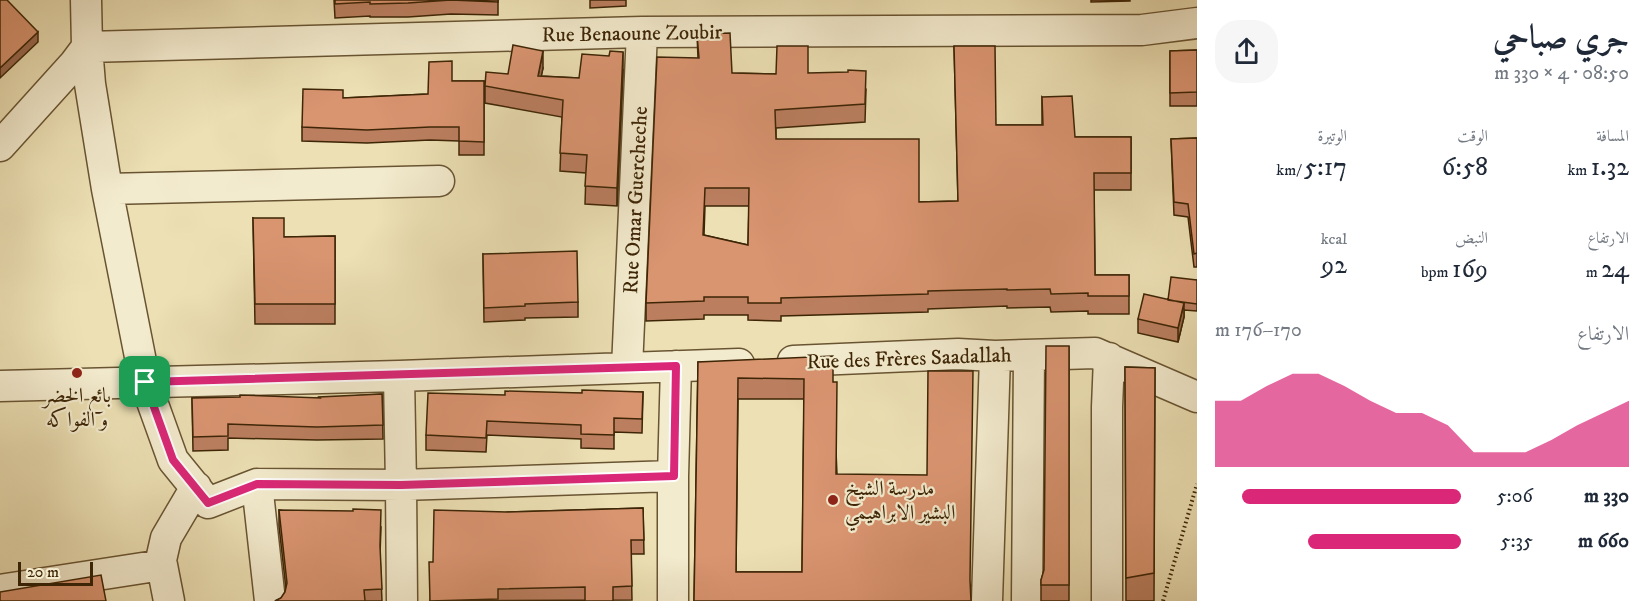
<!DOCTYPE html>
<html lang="ar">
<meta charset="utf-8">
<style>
:root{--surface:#fff;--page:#f6f6f7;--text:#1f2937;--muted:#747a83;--accent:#db2777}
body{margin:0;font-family:"IM FELL DW Pica",Amiri,serif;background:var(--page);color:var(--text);direction:rtl;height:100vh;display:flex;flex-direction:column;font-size:22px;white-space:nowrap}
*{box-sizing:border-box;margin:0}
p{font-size:20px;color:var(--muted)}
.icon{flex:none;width:33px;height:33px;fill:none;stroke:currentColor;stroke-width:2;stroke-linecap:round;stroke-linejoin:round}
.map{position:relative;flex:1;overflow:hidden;direction:ltr}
.side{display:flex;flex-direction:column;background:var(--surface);width:450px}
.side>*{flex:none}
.scale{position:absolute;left:18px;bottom:15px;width:75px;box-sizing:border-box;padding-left:6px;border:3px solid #3d2506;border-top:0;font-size:16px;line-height:21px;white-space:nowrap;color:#3d2506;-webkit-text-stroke:4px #f3ebce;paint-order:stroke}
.pin{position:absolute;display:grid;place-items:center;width:51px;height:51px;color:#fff;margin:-26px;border-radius:12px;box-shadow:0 3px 9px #0006}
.round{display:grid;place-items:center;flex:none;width:63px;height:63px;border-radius:24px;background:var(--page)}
.head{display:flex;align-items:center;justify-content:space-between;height:102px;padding:0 18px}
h1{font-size:33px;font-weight:600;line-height:45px}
.stats{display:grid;grid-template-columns:repeat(3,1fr);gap:9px;height:102px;padding:6px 18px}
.stats div{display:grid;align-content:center}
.stats b{font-size:26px;font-weight:600}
.stats small{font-size:16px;font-weight:400}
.stats p{font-size:16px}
.chart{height:168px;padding:12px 18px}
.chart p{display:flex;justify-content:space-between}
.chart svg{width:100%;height:108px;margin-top:6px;fill:var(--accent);opacity:.7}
ul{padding:0 18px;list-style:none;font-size:20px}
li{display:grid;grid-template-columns:96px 72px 1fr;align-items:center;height:45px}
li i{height:15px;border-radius:8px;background:var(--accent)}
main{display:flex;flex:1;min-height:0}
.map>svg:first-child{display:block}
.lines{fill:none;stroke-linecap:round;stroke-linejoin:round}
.minor-casing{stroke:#695432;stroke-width:33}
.path{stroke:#3d2506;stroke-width:4;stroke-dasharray:1.5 3;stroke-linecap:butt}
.minor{stroke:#f3ebce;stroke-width:30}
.wall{fill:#bb7f60;stroke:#3d2506;stroke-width:1.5;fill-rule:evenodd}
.shaded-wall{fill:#98684e;stroke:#3d2506;stroke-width:1.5}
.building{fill:#d99470;stroke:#3d2506;stroke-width:1.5;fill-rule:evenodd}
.route-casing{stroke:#fff;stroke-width:12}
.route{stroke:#db2777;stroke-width:8}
.poi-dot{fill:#8f2418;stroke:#f3ebce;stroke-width:2}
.labels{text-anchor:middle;stroke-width:4.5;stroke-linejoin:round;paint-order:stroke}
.street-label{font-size:21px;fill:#3d2506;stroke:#f3ebce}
.poi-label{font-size:21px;fill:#3d2506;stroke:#f3ebce}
</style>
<main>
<section class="side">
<div class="head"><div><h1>جري صباحي</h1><p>08:50 · 4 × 330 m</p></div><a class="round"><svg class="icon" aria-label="share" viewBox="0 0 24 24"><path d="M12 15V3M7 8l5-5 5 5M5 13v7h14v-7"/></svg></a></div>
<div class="stats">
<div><p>المسافة</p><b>1.32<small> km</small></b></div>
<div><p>الوقت</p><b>6:58</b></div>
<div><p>الوتيرة</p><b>5:17<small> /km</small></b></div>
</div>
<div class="stats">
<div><p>الارتفاع</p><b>24<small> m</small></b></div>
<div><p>النبض</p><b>169<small> bpm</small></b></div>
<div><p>kcal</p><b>92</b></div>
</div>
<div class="chart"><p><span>الارتفاع</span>170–176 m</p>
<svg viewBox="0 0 160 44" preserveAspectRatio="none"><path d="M0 44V17L10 17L20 11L30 6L40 6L50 11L60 17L70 22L80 22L90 27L100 38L110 38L120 38L130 33L140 27L150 22L160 17V44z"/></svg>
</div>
<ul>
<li><b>330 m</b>5:06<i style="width:89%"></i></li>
<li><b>660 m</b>5:35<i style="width:62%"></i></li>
</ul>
</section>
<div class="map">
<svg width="1197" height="601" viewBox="0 0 1197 601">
<rect width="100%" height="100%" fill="#ece0b4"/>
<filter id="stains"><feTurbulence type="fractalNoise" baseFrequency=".00333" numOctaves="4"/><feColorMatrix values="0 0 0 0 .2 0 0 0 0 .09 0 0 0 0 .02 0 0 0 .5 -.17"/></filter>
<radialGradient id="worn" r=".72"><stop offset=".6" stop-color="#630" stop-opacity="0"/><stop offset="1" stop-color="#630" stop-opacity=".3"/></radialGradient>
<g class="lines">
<g class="minor-casing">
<path id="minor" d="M86,0L87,47L90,84L107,189L145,382L173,460L208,503L257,484L270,601
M0,146L75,63L87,47L642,32L1142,30L1197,23
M107,189L439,181
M793,361L958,354L995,356L1095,353L1197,397
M627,368L642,32
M399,376L401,485L402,601
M0,386L399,376L739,364
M257,484L401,485L673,476
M0,590L162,565
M169,601L161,560L166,538L196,487
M673,601V476L676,366
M987,601L995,356
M1027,601L1029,355
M1107,601V407L1109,358"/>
</g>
<path class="path" d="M1163,601L1197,484"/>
<use href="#minor" class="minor"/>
</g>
<path class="wall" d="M334,0H498V15L451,14L408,17H370V16L335,18Z
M590,0H626V6L590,8Z
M1091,0H1130V1L1091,2Z
M697,34L732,73L776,74L808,73L866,89L865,122L776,128V139L919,202L958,201L954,46L996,125H1042V97L1075,137H1131V190H1094L1095,275H1129V314H1088V311L1051,312L1050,307L1007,308V306L928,309V312L781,316V321L748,320V315H704V319L646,321V303L698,58ZM705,206H749L748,245L704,235Z
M1197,50V106H1170V51Z
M543,68L541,76L579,78L623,70L617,206L585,204L586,173L560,171L562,117L485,103V86L508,74Z
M452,81H484V155H459V141L430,140L367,143L302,141V127L343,98L428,94Z
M1197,138V267H1194L1188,217L1174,215L1171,139Z
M253,218L284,237L335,236V324H255Z
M483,254L578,302V317L525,318V320L484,322Z
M1197,280V311L1184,310V317L1178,342L1138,333V319L1168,300Z
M1069,346V601H1041V580L1044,570Z
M698,362L833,382L837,474L970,585L694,601ZM738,399H804L802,572H736Z
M1125,367L1155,368L1154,601H1126Z
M643,392L642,433L614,432V449L581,448V439L487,435L486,452L426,450V435L505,395Z
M382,394L383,439L317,440L228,438V450L193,451L192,398H320Z
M643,508L644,554H631L632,600L430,601L433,562L507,512Z
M279,510L381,527L380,555L382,601H275L281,598L285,592L286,589L279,526Z"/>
<path class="shaded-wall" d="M38,32V42L0,78V68Z
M543,51V68L538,93V76Z
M623,52V70L617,206V188Z
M1184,303V317L1178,342V328Z"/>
<path class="building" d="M0,0H7L38,32L0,68Z
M335,0H498V2L451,0L408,3L370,4V2L335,4Z
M730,33L732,73L776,74L777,46H808V73L848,72V70L866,71L865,104L775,110L776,139H919V202L958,201L954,46H995L996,125H1043L1042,97L1072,96L1075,137H1131V173H1094L1095,275H1129V296H1088V293L1051,294L1050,289L1007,290V289L928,291V294L781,298V303H748V297H704V301L646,303L657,57L699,58L697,34ZM705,188H749L748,245L703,235Z
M513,45L543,51L538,76L579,78L582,54L609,56L610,51L623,52L617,188L585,186L587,155L560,153L563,100L485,86L486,72L508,74Z
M1197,50V92L1170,93V51Z
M452,61V81H484V142L459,141V127H430L367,130L302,127L303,89L343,90V98L428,94L429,62Z
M1197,138V253L1194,254L1188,204L1174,202L1171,139Z
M253,218H284V237L335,236V304H255Z
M577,251L578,302L525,304V306L484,308L483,254Z
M1171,277L1197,280V304L1168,300Z
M1144,294L1184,303L1178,328L1138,319Z
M1046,346H1069V585H1041V580L1044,570Z
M833,356V382H837L836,474L927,475L928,371H973L970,580L971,601H694L698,362ZM738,378L804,379L802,572H736Z
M1125,367L1155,368L1154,573L1126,578Z
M582,390L643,392L642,419L614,418V435L581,434V425L487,421L486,438L426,435L428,393L505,395V391L582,393Z
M382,394L383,425L317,427L228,424V436L193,437L192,398L240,397V395L320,398L319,397Z
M643,508L644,540H631L632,586L613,587V601H585V587L498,589V599L430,601L429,562H433L434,510L507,512Z
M353,509L381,510L380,546L382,589L364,590L365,601H275L281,598L285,592L287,583L279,510L353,511Z
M101,575L106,601H0V592Z"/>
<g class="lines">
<g class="route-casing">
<path id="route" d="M676,366L674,476L401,485L257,484L208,503L173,460L145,382Z"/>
</g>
<use href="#route" class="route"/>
</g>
<g class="poi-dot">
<circle cx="77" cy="373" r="6"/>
<circle cx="833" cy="500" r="6"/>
</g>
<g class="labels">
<g class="street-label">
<text transform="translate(632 33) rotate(-1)" y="7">Rue Benaoune Zoubir</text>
<text transform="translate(635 200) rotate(-87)" y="7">Rue Omar Guercheche</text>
<text transform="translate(909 358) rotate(-2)" y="7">Rue des Frères Saadallah</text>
</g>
<g class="poi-label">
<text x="77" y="402">بائع الخضر<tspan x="77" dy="24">و الفواكه</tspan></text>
<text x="845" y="495" text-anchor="start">مدرسة الشيخ<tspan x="845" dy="24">البشير الابراهيمي</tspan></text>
</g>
</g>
<rect width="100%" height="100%" filter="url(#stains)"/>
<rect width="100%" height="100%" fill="url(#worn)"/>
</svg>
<div class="scale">20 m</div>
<div class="pin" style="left:145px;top:382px;background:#1e9e55"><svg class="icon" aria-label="arrive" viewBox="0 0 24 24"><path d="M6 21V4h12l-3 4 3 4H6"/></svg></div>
</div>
</main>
